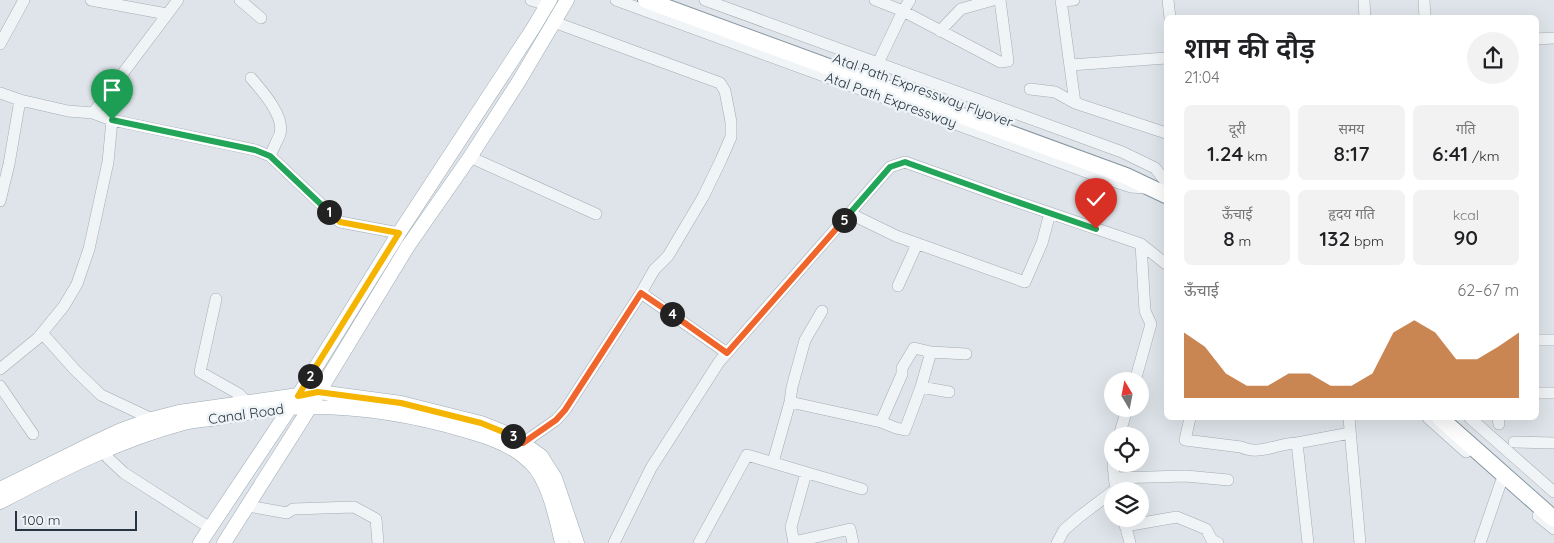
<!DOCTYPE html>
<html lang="hi">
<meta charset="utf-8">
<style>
:root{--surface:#fff;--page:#f2f2f2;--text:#202124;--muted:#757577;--accent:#b45309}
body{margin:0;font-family:Quicksand,"Noto Sans Devanagari",sans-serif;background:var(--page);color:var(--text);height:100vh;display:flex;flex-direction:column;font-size:19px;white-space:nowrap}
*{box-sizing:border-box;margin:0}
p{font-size:16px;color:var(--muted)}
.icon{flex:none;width:28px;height:28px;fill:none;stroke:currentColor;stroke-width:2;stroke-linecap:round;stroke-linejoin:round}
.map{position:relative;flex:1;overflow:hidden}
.details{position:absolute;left:1164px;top:15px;width:375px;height:405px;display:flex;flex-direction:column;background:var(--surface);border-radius:8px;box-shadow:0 5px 20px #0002}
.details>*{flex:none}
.needle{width:32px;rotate:350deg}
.controls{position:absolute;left:1104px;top:372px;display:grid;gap:10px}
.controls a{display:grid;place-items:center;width:45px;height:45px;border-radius:50%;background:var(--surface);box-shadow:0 5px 20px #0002;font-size:25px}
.scale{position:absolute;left:15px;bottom:12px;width:122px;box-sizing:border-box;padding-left:5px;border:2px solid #263541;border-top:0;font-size:14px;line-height:18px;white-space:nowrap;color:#263541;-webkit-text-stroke:4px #eef3f6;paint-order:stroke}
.pin{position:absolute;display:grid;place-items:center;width:42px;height:42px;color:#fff;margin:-51px -21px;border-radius:50% 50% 50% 0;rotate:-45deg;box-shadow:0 0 5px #0007}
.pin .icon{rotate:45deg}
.km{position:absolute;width:25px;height:25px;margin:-12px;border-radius:50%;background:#222;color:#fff;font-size:14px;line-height:25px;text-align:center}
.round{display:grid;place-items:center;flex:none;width:52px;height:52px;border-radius:26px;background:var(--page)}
.overview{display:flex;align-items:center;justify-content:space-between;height:85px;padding:0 20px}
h1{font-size:28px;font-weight:600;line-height:38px}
.stats{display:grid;grid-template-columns:repeat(3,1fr);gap:8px;height:85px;padding:5px 20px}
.stats div{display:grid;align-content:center;border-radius:8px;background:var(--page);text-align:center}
.stats b{font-size:21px;font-weight:600}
.stats small{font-size:14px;font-weight:400}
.stats p{font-size:14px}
.chart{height:140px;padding:10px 20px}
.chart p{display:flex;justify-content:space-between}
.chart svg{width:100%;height:90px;margin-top:5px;fill:var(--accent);opacity:.7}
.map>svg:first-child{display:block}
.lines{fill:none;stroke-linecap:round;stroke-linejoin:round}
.minor-casing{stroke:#a3acb3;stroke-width:12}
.major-casing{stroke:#9dabb5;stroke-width:15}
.highway-casing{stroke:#8595a0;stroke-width:18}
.minor{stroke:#f1f4f7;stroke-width:11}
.major{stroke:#fff;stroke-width:14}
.highway{stroke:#fff;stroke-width:16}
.split-1-casing{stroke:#fff;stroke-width:10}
.split-2-casing{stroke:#fff;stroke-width:10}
.split-3-casing{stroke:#fff;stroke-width:10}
.split-4-casing{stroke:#fff;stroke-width:10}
.split-5-casing{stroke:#fff;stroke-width:10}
.split-6-casing{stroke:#fff;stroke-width:10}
.split-1{stroke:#22a559;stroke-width:6}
.split-2{stroke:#f5b400;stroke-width:6}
.split-3{stroke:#f5b400;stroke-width:6}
.split-4{stroke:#f0652b;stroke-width:6}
.split-5{stroke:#f0652b;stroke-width:6}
.split-6{stroke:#22a559;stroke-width:6}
.labels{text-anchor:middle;stroke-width:5;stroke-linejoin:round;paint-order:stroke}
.street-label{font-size:14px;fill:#263541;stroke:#eef3f6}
</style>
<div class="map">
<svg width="1554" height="543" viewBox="0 0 1554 543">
<rect width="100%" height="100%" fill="#dee4e9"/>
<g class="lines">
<g class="minor-casing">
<path id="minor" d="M91,0L167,14
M240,0L261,18
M531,0L547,5
M616,0L1095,175L1131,187L1144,188
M705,0L1122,152L1155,168L1166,182
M875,0L903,11L1000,62L1008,61L1000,0
M1061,0L1075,103L1166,133
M1168,0L1170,18
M1364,0L1365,18
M1424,0L1425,18
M1061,1L1074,0
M940,31L961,9L993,0
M1536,39L1554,38
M0,44L24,0
M878,63L903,11L910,0
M1071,65L1166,58
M251,78C262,91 285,116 280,134C277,141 273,149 270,156
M1030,89L1055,92L1075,103
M0,93L20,100L68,111L93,113L112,120L255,150L270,156L340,222L399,233
M93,113L178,0
M470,157L596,214
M0,201L9,164L20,100
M849,213L896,236L1025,282L1042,243L1050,213
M898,286L917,244
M641,293L727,353
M216,299L200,372L239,394L247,402
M42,333L75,370L101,395L152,419
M1536,340H1554
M0,369L38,338L64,306L77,284L89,249L108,162L112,120
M1135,381L1151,324L1145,311L1141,244
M0,386L33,434
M921,387L949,392
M1536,393H1554
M790,402L881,422L896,428L905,430L921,387L931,352
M1190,418L1185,440L1241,447C1260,456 1277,443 1297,443L1350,433
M1349,418L1360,543
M1428,418L1466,452
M1470,418L1554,492
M1498,418L1499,424
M881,422L902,374V368L914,348L931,352L966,354
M1119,436L1127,409
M1514,442L1554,443
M1297,443L1308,543
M518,450L523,443L556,420L565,410L641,293L654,270L668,256L703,197L721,160L731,137V122L725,91L720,83L554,22
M108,458L124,473L210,528
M773,462L790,402L792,387L805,340L822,311
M1113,464L1115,484
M1114,478L1186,476L1228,480
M248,506L287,513L293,509L354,507L376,519L378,543
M1538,516L1554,529
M1124,520L1130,543
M1125,526L1177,517L1206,529L1212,540L1218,543
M794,542L850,529L853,543
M614,543L651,468L719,362L890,167L905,162L1003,197L1141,244L1166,264
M699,543L747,455L862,489
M794,543L791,527L806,473
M1057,543L1064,530L1079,517L1112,492
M1480,543L1501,482"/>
</g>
<g class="major-casing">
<path id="major" d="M0,489L91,444L121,430L152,419L179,412L319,392L401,403L481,423L511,435L541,456L555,478L577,543
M0,502C59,471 119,440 184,423C194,420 206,420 217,418C248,413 280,407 311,407C364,407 417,416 467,431C484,436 501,441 516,451C521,454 526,459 531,463C549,481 556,518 562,543
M200,543L298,396L399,233L532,30L550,0
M224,543L302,420L408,246L470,157L519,81L567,0"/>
</g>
<g class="highway-casing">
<path id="highway" d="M646,0L1126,176L1166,195
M1440,418L1554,519"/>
</g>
<use href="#minor" class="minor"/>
<use href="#major" class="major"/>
<use href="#highway" class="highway"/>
</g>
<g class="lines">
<g class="split-1-casing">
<path id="split-1" d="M112,120L255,150L270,156L329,212"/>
</g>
<g class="split-2-casing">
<path id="split-2" d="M310,376L399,233L340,222L329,212"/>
</g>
<g class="split-3-casing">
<path id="split-3" d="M310,376L298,396L318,392L401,403L481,423L513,436"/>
</g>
<g class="split-4-casing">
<path id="split-4" d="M513,436L523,443L556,420L565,410L641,293L672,314"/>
</g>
<g class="split-5-casing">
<path id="split-5" d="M672,314L727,353L844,220"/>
</g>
<g class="split-6-casing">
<path id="split-6" d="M844,220L890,167L905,162L1003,197L1096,229"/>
</g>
<use href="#split-1" class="split-1"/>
<use href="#split-2" class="split-2"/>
<use href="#split-3" class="split-3"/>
<use href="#split-4" class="split-4"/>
<use href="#split-5" class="split-5"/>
<use href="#split-6" class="split-6"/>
</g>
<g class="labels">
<g class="street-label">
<text transform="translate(923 90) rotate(20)" y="5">Atal Path Expressway Flyover</text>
<text transform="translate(891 100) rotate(20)" y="5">Atal Path Expressway</text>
<text transform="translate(246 414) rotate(-8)" y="5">Canal Road</text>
</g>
</g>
</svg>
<div class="controls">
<a><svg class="needle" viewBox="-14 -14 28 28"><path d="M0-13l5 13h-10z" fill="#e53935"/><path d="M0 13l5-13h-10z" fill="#757577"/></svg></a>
<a><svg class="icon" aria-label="locate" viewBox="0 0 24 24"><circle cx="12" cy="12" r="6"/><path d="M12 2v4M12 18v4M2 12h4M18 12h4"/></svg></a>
<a><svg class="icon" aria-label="layers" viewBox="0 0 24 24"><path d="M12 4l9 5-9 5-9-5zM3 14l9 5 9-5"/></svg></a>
</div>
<div class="scale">100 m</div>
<div class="pin" style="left:112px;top:120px;background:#1e9e55"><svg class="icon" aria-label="arrive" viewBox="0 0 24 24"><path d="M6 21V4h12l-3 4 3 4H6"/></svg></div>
<div class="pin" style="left:1096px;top:229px;background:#d93025"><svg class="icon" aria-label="check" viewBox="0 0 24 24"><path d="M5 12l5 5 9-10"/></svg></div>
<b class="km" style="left:329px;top:212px">1</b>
<b class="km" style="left:310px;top:376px">2</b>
<b class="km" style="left:513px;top:436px">3</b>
<b class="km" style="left:672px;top:314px">4</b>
<b class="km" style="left:844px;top:220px">5</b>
<section class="details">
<div class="overview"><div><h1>शाम की दौड़</h1><p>21:04</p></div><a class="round"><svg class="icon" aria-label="share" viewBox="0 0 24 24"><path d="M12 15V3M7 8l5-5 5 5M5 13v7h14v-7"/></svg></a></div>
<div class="stats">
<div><p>दूरी</p><b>1.24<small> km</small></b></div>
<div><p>समय</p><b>8:17</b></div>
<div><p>गति</p><b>6:41<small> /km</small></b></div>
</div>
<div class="stats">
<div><p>ऊँचाई</p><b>8<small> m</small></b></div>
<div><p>हृदय गति</p><b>132<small> bpm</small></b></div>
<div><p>kcal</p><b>90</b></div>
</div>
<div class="chart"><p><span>ऊँचाई</span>62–67 m</p>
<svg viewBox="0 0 160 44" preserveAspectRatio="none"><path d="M0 44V12L10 19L20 32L30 38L40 38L50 32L60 32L70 38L80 38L90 32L100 12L110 6L120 12L130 25L140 25L150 19L160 12V44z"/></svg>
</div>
</section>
</div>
